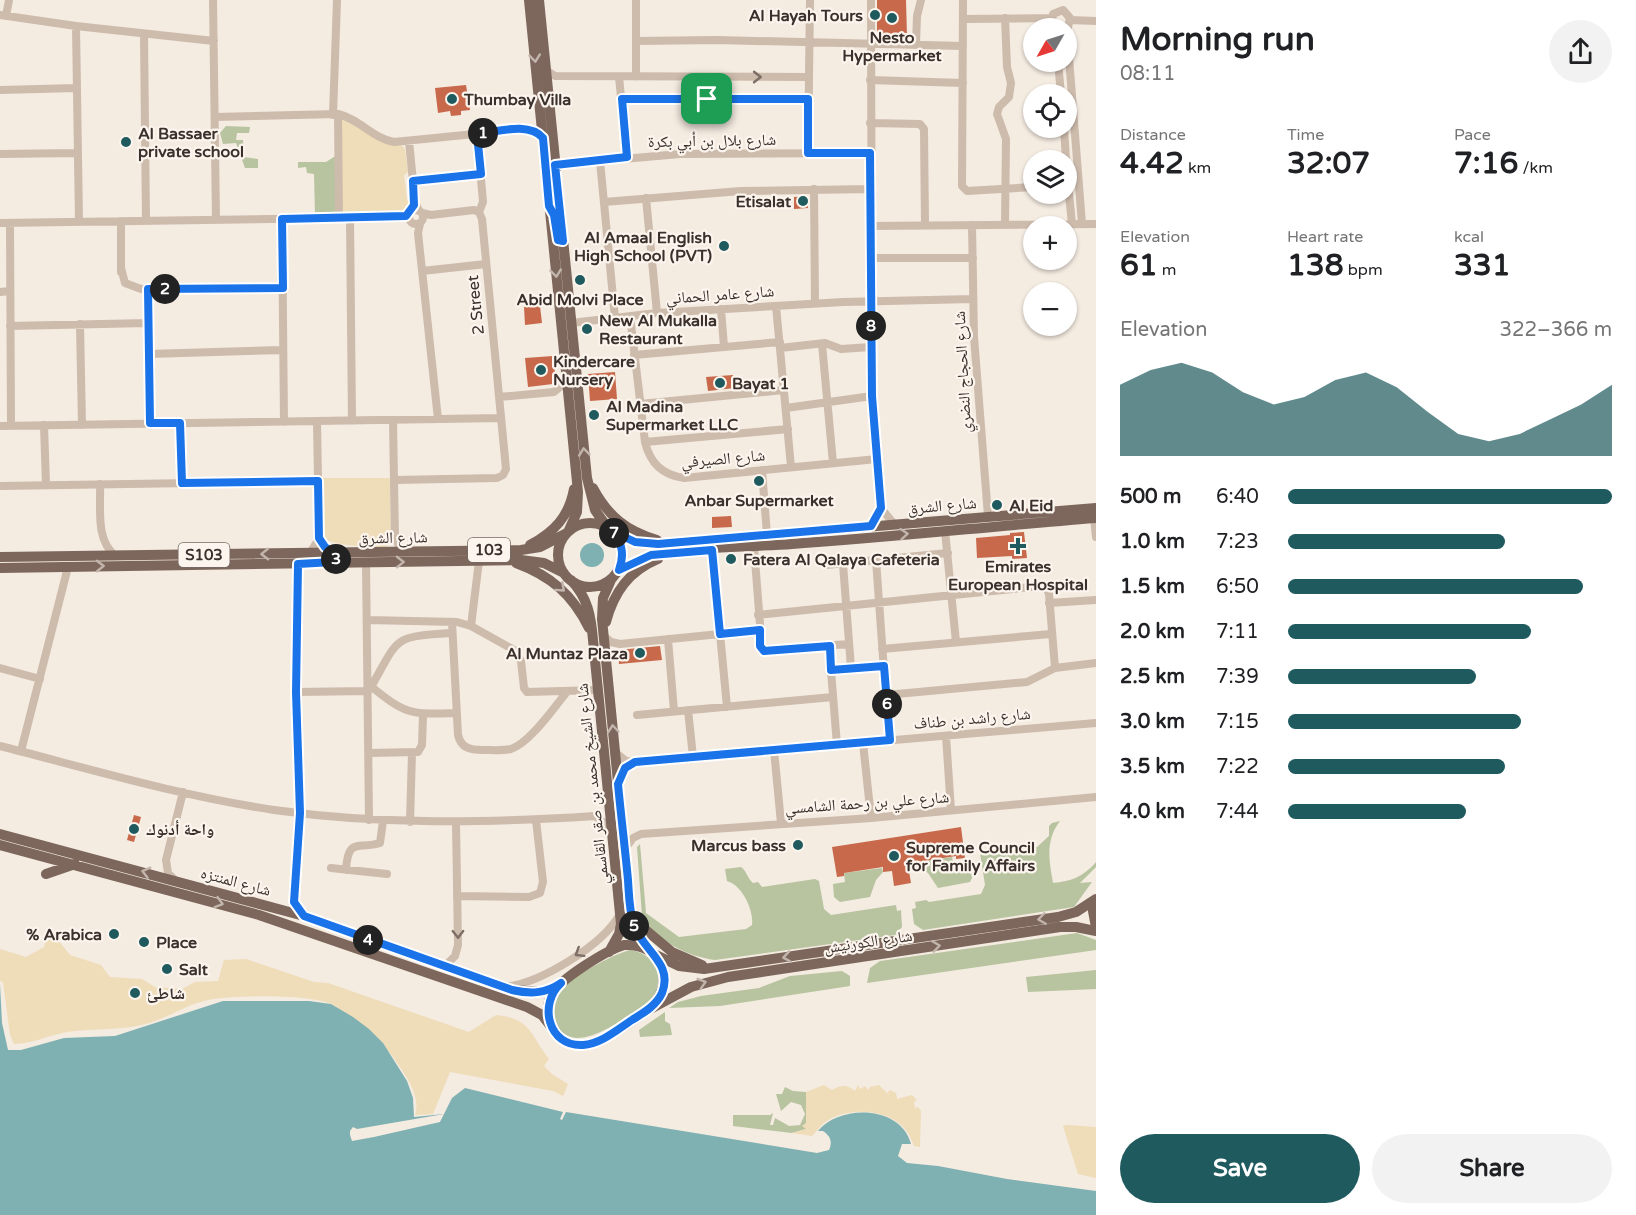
<!DOCTYPE html>
<meta charset="utf-8">
<style>
:root{--surface:#fff;--page:#f2f2f2;--text:#202124;--muted:#757577;--accent:#1f5a5e}
body{margin:0;font-family:"Varela Round","Noto Naskh Arabic",sans-serif;background:var(--page);color:var(--text);height:100vh;display:flex;flex-direction:column;font-size:22px;white-space:nowrap}
*{box-sizing:border-box;margin:0}
p{font-size:20px;color:var(--muted)}
.icon{flex:none;width:33px;height:33px;fill:none;stroke:currentColor;stroke-width:2;stroke-linecap:round;stroke-linejoin:round}
.map{position:relative;flex:1;overflow:hidden}
.drawer{display:flex;flex-direction:column;background:var(--surface);width:540px}
.drawer>*{flex:none}
.needle{width:39px;rotate:231deg}
.tools{position:absolute;left:1023px;top:18px;display:grid;gap:12px}
.tools a{display:grid;place-items:center;width:54px;height:54px;border-radius:50%;background:var(--surface);box-shadow:0 2px 4px #0004;font-size:30px}
.pin{position:absolute;display:grid;place-items:center;width:51px;height:51px;color:#fff;margin:-26px;border-radius:12px;box-shadow:0 3px 9px #0006}
.km{position:absolute;width:30px;height:30px;margin:-15px;border-radius:50%;background:#222;color:#fff;font-size:16px;line-height:30px;text-align:center}
.round{display:grid;place-items:center;flex:none;width:63px;height:63px;border-radius:32px;background:var(--page)}
.headline{display:flex;align-items:center;justify-content:space-between;height:102px;padding:0 24px}
h1{font-size:33px;font-weight:700;line-height:45px}
.metrics{display:grid;grid-template-columns:repeat(3,1fr);gap:9px;height:102px;padding:6px 24px}
.metrics div{display:grid;align-content:center}
.metrics b{font-size:30px;font-weight:700}
.metrics small{font-size:16px;font-weight:400}
.metrics p{font-size:16px}
.chart{height:168px;padding:12px 24px}
.chart p{display:flex;justify-content:space-between}
.chart svg{width:100%;height:108px;margin-top:6px;fill:var(--accent);opacity:.7}
.action{display:flex;gap:12px;margin-top:auto;padding:12px 24px}
.action a{flex:1;height:69px;border-radius:36px;background:var(--accent);color:#fff;font-size:24px;font-weight:700;line-height:69px;text-align:center}
.action a+a{background:var(--page);color:var(--text)}
ul{padding:0 24px;list-style:none;font-size:20px}
li{display:grid;grid-template-columns:96px 72px 1fr;align-items:center;height:45px}
li i{height:15px;border-radius:8px;background:var(--accent)}
main{display:flex;flex:1;min-height:0}
.map>svg:first-child{display:block}
.green{fill:#b8c4a0}
.sand{fill:#efdcb8}
.water{fill:#7fb0b2}
.pier{fill:#f4ebe1}
.building{fill:#c8694b}
.lines{fill:none;stroke-linecap:round;stroke-linejoin:round}
.minor{stroke:#cdbbac;stroke-width:8}
.major{stroke:#7d675c;stroke-width:10}
.oneway{stroke:#c2b5ac}
.oneway2{stroke:#7d6f65}
.route-casing{stroke:#fff;stroke-width:12}
.route{stroke:#1a73e8;stroke-width:8}
.poi-dot{fill:#1f5a5e;stroke:#fbf5ee;stroke-width:2}
.labels{text-anchor:middle;stroke-width:4.5;stroke-linejoin:round;paint-order:stroke}
.shield{fill:#fbf5ee;stroke:#756b66;stroke-width:1.5}
.shield-label{font-size:15px;font-weight:bold;fill:#3b302b}
.poi-label{font-size:16px;font-weight:bold;fill:#3b302b;stroke:#fbf5ee;text-anchor:start}
.street-label{font-size:16px;fill:#3b302b;stroke:#fbf5ee}
</style>
<main>
<div class="map">
<svg width="1096" height="1215" viewBox="0 0 1096 1215">
<rect width="100%" height="100%" fill="#f4ebe1"/>
<path class="green" d="M226,126L250,127L249,133H237L236,140H243L244,157L258,159V168H245L236,143L223,144L220,133Z
M337,155V210L330,215H315L314,174L307,173L306,167L298,168V162H326Z
M1060,821C1045,841 1049,860 1053,883C1072,881 1083,877 1096,862V867L1080,883L1092,882L1074,907L923,930L914,924L912,909L916,908L915,902L926,900L929,902L981,894L985,885L980,853L985,851L1037,847L1049,836V826L1052,823Z
M640,844L646,913L679,937L746,929L752,925C754,910 742,885 727,881L725,869L741,867C747,871 747,878 753,883L758,882L762,887L815,879L819,881L824,909L831,915L896,905L897,911L901,910L902,927L895,935L715,960C686,956 666,943 644,925L648,920L642,916L637,847Z
M952,857L954,867L970,864L972,878L970,882L938,888L928,873L918,867V862Z
M882,868L883,872L876,880L870,897L840,902L834,897L833,884L845,882L844,873Z
M1077,933L1096,940V950L867,983L870,968L880,961Z
M631,950C656,955 664,974 654,997C638,1011 592,1044 571,1037C561,1034 556,1025 551,1017C552,1011 552,1003 554,998C561,982 614,953 631,950Z
M1096,970V989L1028,992L1026,977Z
M842,971L850,976V986L720,1006L669,1008L678,1002L701,996L759,988L790,976Z
M665,1012V1021L670,1024L672,1035L640,1037L639,1030Z
M785,1087L793,1091L806,1092V1129L792,1133L733,1126V1115H770L773,1113L770,1125H773L775,1118L789,1126L800,1125L805,1114L801,1105L791,1102L781,1111L776,1094H782Z"/>
<path class="sand" d="M341,118L401,145L405,149L408,172L404,175L407,199L411,202L410,208L404,212L345,214L341,209Z
M322,478H390L391,543L386,547C371,547 333,546 323,538Z
M48,934L58,940L70,955L101,965L110,977L142,979L155,987L182,989L195,982L218,981L224,960L246,959L314,982L328,983L469,1032L496,1015C532,1019 530,1035 549,1059L544,1066L552,1074L568,1084L563,1096L553,1091L450,1072L433,1114L415,1115C422,1095 403,1072 393,1057C383,1043 347,1012 331,1004C308,994 233,995 208,1000C188,1004 169,1017 149,1023C123,1031 94,1028 67,1032C49,1035 32,1044 14,1044L10,1035L3,982L0,981V949L26,957L44,947Z
M824,1085L832,1090C841,1085 847,1084 855,1091L858,1085L860,1089L865,1086L868,1090L870,1087L879,1085L887,1093L890,1090L896,1093L897,1099L912,1095L917,1100L914,1102L915,1108L918,1107L921,1111L920,1147L914,1146C912,1142 911,1137 908,1133C892,1108 847,1106 825,1122C820,1126 816,1132 812,1136L792,1133L806,1129L802,1126L806,1123V1092Z
M1067,1125L1096,1127V1178L1078,1174L1063,1126Z"/>
<path class="water" d="M580 555a12 12 0 1 1 24 0a12 12 0 1 1-24 0Z
M0,984L2,1023L8,1050H21L64,1038L115,1036L223,1001H309L331,1004L353,1017L369,1029L383,1043L407,1081L413,1098L414,1117L444,1114L452,1098L465,1088L563,1112L560,1119L562,1120L566,1112L817,1153L829,1150C833,1141 830,1136 823,1131H818C840,1104 901,1105 911,1144H902L898,1156L907,1163L938,1166L1007,1179L1096,1191V1215H0Z"/>
<path class="pier" d="M444,1114L440,1122L374,1137L352,1141L350,1135V1131L353,1127L357,1129Z"/>
<path class="building" d="M877,0H906L907,36L877,37Z
M466,85L470,110L461,111V115L451,116L450,111L438,113L435,88Z
M808,196V208L794,209V197Z
M540,306L542,323L525,325L524,307Z
M553,356L556,381L553,384L528,387L525,358Z
M615,372L617,399L590,401L588,374Z
M733,375L735,388L708,391L706,377Z
M731,516L732,527L712,528V517Z
M1024,532L1027,558L1012,559V556L977,558L976,538L1010,535V533Z
M660,646L662,660L619,664L618,650Z
M134,815L141,817L134,842L127,840Z
M961,827L965,858L956,859V856L918,862V867L909,871L911,883L894,886L892,871L883,872V867L844,873V876L837,877L832,847Z"/>
<g class="lines">
<path class="minor" d="M213,0L216,220
M871,0L872,396L881,508L894,524
M963,0L962,186L967,191L1034,187
M0,15L76,26L214,41
M6,16L9,0
M963,19L1052,18
M1070,20L1096,21
M1068,25L1064,27H1057L1052,21L1053,14L1063,10L1070,18L1067,32L1082,224
M76,26L79,222
M144,34L146,221
M636,41L717,40L963,46
M916,43L917,16L921,0
M1058,62L1061,94
M546,70L555,76L808,77
M619,77L627,157
M636,77V0
M870,80L963,83
M0,90L77,88
M622,99H808
M338,114L339,218
M333,115L337,0
M215,117L338,114C360,119 372,138 394,142L526,129L536,132L543,138
M870,123L920,124L924,129L925,225
M1064,128L1066,160
M477,134L483,202L479,212
M409,141L415,202L419,211
M808,153L810,0
M0,154L77,153
M600,161L615,318
M1066,164L1072,224
M555,165L680,154L870,153
M413,181L481,174
M814,189L815,303
M646,198L657,313
M604,202L741,191L870,189
M409 217a7 7 0 1 1 14 0a7 7 0 1 1-14 0Z
M422,213L431,215L474,210L479,212
M350,218L352,421
M282,219L284,422
M0,223L400,217L409,215
M10,223L11,426
M420,224L418,233L438,419
M1005,224L1006,139L997,114L999,107L1009,97L1011,83L1007,67L1005,18
M972,225L974,337L988,516
M870,226L1096,224
M871,258H973
M121,268L125,283L141,289L283,288
M422,271L486,264
M121,272V221
M148,289L150,423
M0,292L10,291
M776,306L791,467
M721,309L724,347
M630,316L645,442C650,463 662,475 684,478L877,459
M571,323L657,313L843,302L973,299
M80,324L82,425
M10,326L148,323
M822,344L833,463
M780,348L825,343L841,349L871,347
M149,354L283,350
M634,355L780,342
M499,397L554,392L567,381
M640,404L784,390
M786,408L872,396
M393,420L395,539L400,547L408,552
M180,423L182,483
M44,425L46,485
M0,426L501,418
M645,442L788,429
M762,470L767,535
M394,480L497,478L503,475L506,469L482,219L479,212
M100,484C101,507 95,541 116,556
M0,486L318,481
M1094,518L1096,537
M945,531L956,642
M754,547L762,650L849,644
M712,550L727,707
M310,553L319,539L317,421
M876,560L889,740
M366,563L369,820
M298,564L296,692L300,813L294,902L304,916
M843,564L851,668
M826,565L948,553
M1049,603L1096,600
M758,615L1041,586L1047,589L1049,594L1055,668
M367,620L457,622L471,626L514,650L521,661L524,688L527,692L598,690
M452,622L458,735C461,748 470,750 483,750C492,750 502,751 511,749C530,743 554,707 567,692
M471,626L479,561
M604,636L611,642L620,644L760,630
M668,639L674,711
M829,646L837,745
M882,649L1051,634
M0,668L40,679
M831,670L884,666
M368,684C405,714 409,715 456,713
M371,687C400,636 392,637 452,633
M296,692L368,691
M886,695L1027,682L1055,668L1096,663
M688,710L693,757
M637,715L833,697
M946,736L951,810
M863,743L871,818
M0,746C90,769 181,796 274,810C382,825 487,823 595,816L612,829
M774,750L781,823
M21,751L68,567
M615,752L626,761L635,762L1096,723
M369,753L418,752L422,745L423,715
M410,822L412,753
M625,849L633,838L641,834L871,818L1096,797
M331,868L387,874
M346,870C348,836 359,850 380,843L383,821
M175,880L168,873L166,860L183,792
M457,896L529,897L540,893L543,882L536,820
M444,967L455,956L458,945L456,823
M505,987C541,983 603,945 620,914"/>
<path class="major" d="M529,0L578,492L577,512L569,530
M539,0L587,478L595,510L607,527
M593,488C608,516 626,531 657,540
M558 555a32 32 0 1 1 64 0a32 32 0 1 1-64 0Z
M613,532L635,542L658,544L1096,508
M530,545C554,532 569,517 574,489
M0,557L521,550L540,547L567,533
M516,563C551,576 572,594 589,628
M0,568L521,560L544,563L564,573
M619,570C661,544 742,548 792,544C893,537 995,526 1096,518
M571,580C588,598 591,616 593,640L621,924L619,934L609,952
M611,580L603,598L602,619L631,915L637,933L649,950
M606,622C614,592 629,571 658,559
M0,834L304,916L512,990L543,992L561,983
M0,845L259,915L527,1007L542,1015L552,1028
M46,874L75,864
M1096,901L1093,911L1096,927
M635,921L672,952L702,965
M624,945C664,943 676,982 650,1009C631,1020 610,1039 590,1044C561,1051 538,1019 552,994C560,979 607,950 624,945Z
M656,955L679,966L704,969L1058,917L1076,912L1096,899
M650,1009L691,987L728,977L1060,927H1076L1096,931"/>
</g>
<defs><path id="oneway-chevron" d="M-2-3.5L2.5 0L-2 3.5" fill="none" stroke-width="1.6" stroke-linecap="round" stroke-linejoin="round" transform="scale(1.5)"/></defs>
<g class="oneway">
<use href="#oneway-chevron" transform="translate(535 58) rotate(84)"/>
<use href="#oneway-chevron" transform="translate(556 273) rotate(84)"/>
<use href="#oneway-chevron" transform="translate(584 452) rotate(-96)"/>
<use href="#oneway-chevron" transform="translate(904 534) rotate(-5)"/>
<use href="#oneway-chevron" transform="translate(265 554) rotate(179)"/>
<use href="#oneway-chevron" transform="translate(400 562) rotate(-1)"/>
<use href="#oneway-chevron" transform="translate(100 566) rotate(-1)"/>
<use href="#oneway-chevron" transform="translate(561 588) rotate(42)"/>
<use href="#oneway-chevron" transform="translate(613 729) rotate(-95)"/>
<use href="#oneway-chevron" transform="translate(146 872) rotate(-165)"/>
<use href="#oneway-chevron" transform="translate(219 903) rotate(16)"/>
<use href="#oneway-chevron" transform="translate(1042 919) rotate(172)"/>
<use href="#oneway-chevron" transform="translate(936 946) rotate(-8)"/>
<use href="#oneway-chevron" transform="translate(787 957) rotate(171)"/>
<use href="#oneway-chevron" transform="translate(702 983) rotate(-17)"/>
</g>
<g class="oneway2">
<use href="#oneway-chevron" transform="translate(757 77)"/>
<use href="#oneway-chevron" transform="translate(458 934) rotate(89)"/>
<use href="#oneway-chevron" transform="translate(579 953) rotate(148)"/>
</g>
<g class="lines">
<g class="route-casing">
<path id="route" d="M622,99H808V153H870L872,396L881,508L871,526L658,544L635,542L614,532C623,545 624,556 619,570L651,555L712,550L720,634L760,630V646L764,651L830,646L831,670L884,666L890,740L635,762L625,768L618,784C621,816 625,848 628,880C629,894 629,911 634,925C642,950 674,963 662,993C656,1006 643,1013 632,1020C618,1029 601,1044 583,1045C548,1047 538,1004 561,983C545,994 530,994 512,990L304,916L294,902L300,813L296,692L298,564L333,562L336,555L325,547L319,538L318,481L182,483L180,423H150L148,289L283,288L282,219L406,216L414,205L413,181L481,174L477,134C497,132 529,121 543,138L549,206L554,215L558,240L563,241L555,165L627,157Z"/>
</g>
<use href="#route" class="route"/>
</g>
<g class="poi-dot">
<circle cx="875" cy="15" r="6"/>
<circle cx="892" cy="18" r="6"/>
<circle cx="452" cy="99" r="6"/>
<circle cx="126" cy="142" r="6"/>
<circle cx="803" cy="201" r="6"/>
<circle cx="724" cy="246" r="6"/>
<circle cx="580" cy="280" r="6"/>
<circle cx="587" cy="329" r="6"/>
<circle cx="541" cy="370" r="6"/>
<circle cx="720" cy="383" r="6"/>
<circle cx="594" cy="415" r="6"/>
<circle cx="759" cy="481" r="6"/>
<circle cx="997" cy="505" r="6"/>
<path d="M1015 537h6v6h6v6h-6v6h-6v-6h-6v-6h6z"/>
<circle cx="731" cy="559" r="6"/>
<circle cx="640" cy="653" r="6"/>
<circle cx="134" cy="829" r="6"/>
<circle cx="798" cy="845" r="6"/>
<circle cx="894" cy="856" r="6"/>
<circle cx="114" cy="934" r="6"/>
<circle cx="144" cy="942" r="6"/>
<circle cx="167" cy="969" r="6"/>
<circle cx="135" cy="993" r="6"/>
</g>
<g class="labels">
<g class="shield">
<rect x="468" y="538" width="42" height="24" rx="4.5"/>
<rect x="178.5" y="543" width="51" height="24" rx="4.5"/>
</g>
<g class="shield-label">
<text x="489" y="555">103</text>
<text x="204" y="560">S103</text>
</g>
<g class="poi-label">
<text x="863" y="21" text-anchor="end">Al Hayah Tours</text>
<text x="892" y="43" text-anchor="middle">Nesto<tspan x="892" dy="18">Hypermarket</tspan></text>
<text x="464" y="105">Thumbay Villa</text>
<text x="138" y="139">Al Bassaer<tspan x="138" dy="18">private school</tspan></text>
<text x="791" y="207" text-anchor="end">Etisalat</text>
<text x="712" y="243" text-anchor="end">Al Amaal English<tspan x="712" dy="18">High School (PVT)</tspan></text>
<text x="580" y="305" text-anchor="middle">Abid Molvi Place</text>
<text x="599" y="326">New Al Mukalla<tspan x="599" dy="18">Restaurant</tspan></text>
<text x="553" y="367">Kindercare<tspan x="553" dy="18">Nursery</tspan></text>
<text x="732" y="389">Bayat 1</text>
<text x="606" y="412">Al Madina<tspan x="606" dy="18">Supermarket LLC</tspan></text>
<text x="759" y="506" text-anchor="middle">Anbar Supermarket</text>
<text x="1009" y="511">Al Eid</text>
<text x="743" y="565">Fatera Al Qalaya Cafeteria</text>
<text x="1018" y="572" text-anchor="middle">Emirates<tspan x="1018" dy="18">European Hospital</tspan></text>
<text x="628" y="659" text-anchor="end">Al Muntaz Plaza</text>
<text x="146" y="835">واحة أدنوك</text>
<text x="786" y="851" text-anchor="end">Marcus bass</text>
<text x="906" y="853">Supreme Council<tspan x="906" dy="18">for Family Affairs</tspan></text>
<text x="102" y="940" text-anchor="end">% Arabica</text>
<text x="156" y="948">Place</text>
<text x="179" y="975">Salt</text>
<text x="147" y="999">شاطئ</text>
</g>
<g class="street-label">
<text transform="translate(712 140) rotate(-1)" y="6">شارع بلال بن أبي بكرة</text>
<text transform="translate(720 294) rotate(-4)" y="6">شارع عامر الحماني</text>
<text transform="translate(475 305) rotate(-96)" y="6">2 Street</text>
<text transform="translate(962 372) rotate(-93)" y="6">شارع الحجاج النضري</text>
<text transform="translate(723 458) rotate(-5)" y="6">شارع الصيرفي</text>
<text transform="translate(942 505) rotate(-5)" y="6">شارع الشرق</text>
<text transform="translate(393 537) rotate(-1)" y="6">شارع الشرق</text>
<text transform="translate(972 718) rotate(-5)" y="6">شارع راشد بن طناف</text>
<text transform="translate(592 784) rotate(-96)" y="6">شارع الشيخ محمد بن صقر القاسمي</text>
<text transform="translate(867 802) rotate(-4)" y="6">شارع علي بن رحمة الشامسي</text>
<text transform="translate(236 881) rotate(15)" y="6">شارع المنتزه</text>
<text transform="translate(868 941) rotate(-8)" y="6">شارع الكورنيش</text>
</g>
</g>
</svg>
<div class="tools">
<a><svg class="needle" viewBox="-14 -14 28 28"><path d="M0-13l5 13h-10z" fill="#e53935"/><path d="M0 13l5-13h-10z" fill="#757577"/></svg></a>
<a><svg class="icon" aria-label="locate" viewBox="0 0 24 24"><circle cx="12" cy="12" r="6"/><path d="M12 2v4M12 18v4M2 12h4M18 12h4"/></svg></a>
<a><svg class="icon" aria-label="layers" viewBox="0 0 24 24"><path d="M12 4l9 5-9 5-9-5zM3 14l9 5 9-5"/></svg></a>
<a>+</a>
<a>−</a>
</div>
<div class="pin" style="left:707px;top:99px;background:#1e9e55"><svg class="icon" aria-label="arrive" viewBox="0 0 24 24"><path d="M6 21V4h12l-3 4 3 4H6"/></svg></div>
<b class="km" style="left:483px;top:133px">1</b>
<b class="km" style="left:165px;top:289px">2</b>
<b class="km" style="left:336px;top:559px">3</b>
<b class="km" style="left:368px;top:940px">4</b>
<b class="km" style="left:634px;top:926px">5</b>
<b class="km" style="left:887px;top:704px">6</b>
<b class="km" style="left:614px;top:533px">7</b>
<b class="km" style="left:871px;top:326px">8</b>
</div>
<section class="drawer">
<div class="headline"><div><h1>Morning run</h1><p>08:11</p></div><a class="round"><svg class="icon" aria-label="share" viewBox="0 0 24 24"><path d="M12 15V3M7 8l5-5 5 5M5 13v7h14v-7"/></svg></a></div>
<div class="metrics">
<div><p>Distance</p><b>4.42<small> km</small></b></div>
<div><p>Time</p><b>32:07</b></div>
<div><p>Pace</p><b>7:16<small> /km</small></b></div>
</div>
<div class="metrics">
<div><p>Elevation</p><b>61<small> m</small></b></div>
<div><p>Heart rate</p><b>138<small> bpm</small></b></div>
<div><p>kcal</p><b>331</b></div>
</div>
<div class="chart"><p><span>Elevation</span>322–366 m</p>
<svg viewBox="0 0 160 44" preserveAspectRatio="none"><path d="M0 44V15L10 9L20 6L30 10L40 18L50 23L60 20L70 13L80 10L90 16L100 26L110 35L120 38L130 35L140 29L150 23L160 15V44z"/></svg>
</div>
<ul>
<li><b>500 m</b>6:40<i style="width:100%"></i></li>
<li><b>1.0 km</b>7:23<i style="width:67%"></i></li>
<li><b>1.5 km</b>6:50<i style="width:91%"></i></li>
<li><b>2.0 km</b>7:11<i style="width:75%"></i></li>
<li><b>2.5 km</b>7:39<i style="width:58%"></i></li>
<li><b>3.0 km</b>7:15<i style="width:72%"></i></li>
<li><b>3.5 km</b>7:22<i style="width:67%"></i></li>
<li><b>4.0 km</b>7:44<i style="width:55%"></i></li>
</ul>
<div class="action"><a>Save</a><a>Share</a></div>
</section>
</main>
